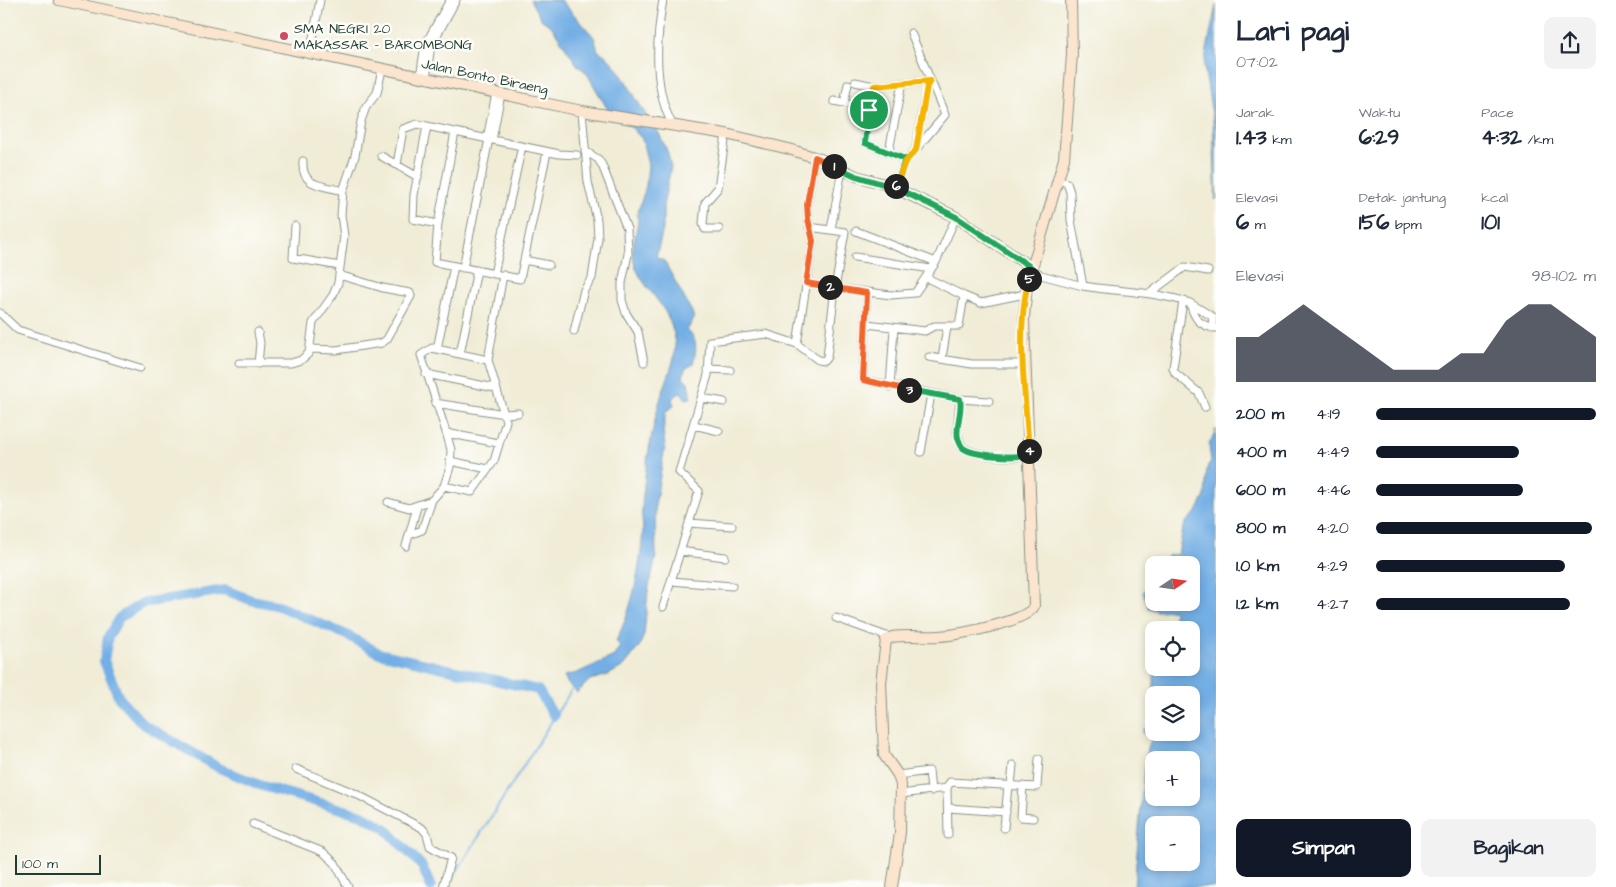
<!DOCTYPE html>
<html lang="id">
<meta charset="utf-8">
<style>
:root{--surface:#fff;--page:#f2f2f3;--text:#1f2937;--muted:#747a83;--accent:#111827}
body{margin:0;font-family:"Architects Daughter",sans-serif;background:var(--page);color:var(--text);height:100vh;display:flex;flex-direction:column;font-size:19px;white-space:nowrap}
*{box-sizing:border-box;margin:0}
p{font-size:16px;color:var(--muted)}
.icon{flex:none;width:28px;height:28px;fill:none;stroke:currentColor;stroke-width:2;stroke-linecap:round;stroke-linejoin:round}
.map{position:relative;flex:1;overflow:hidden}
.sheet{display:flex;flex-direction:column;background:var(--surface);width:400px}
.sheet>*{flex:none}
.needle{width:32px;rotate:77deg}
.controls{position:absolute;left:1145px;top:556px;display:grid;gap:10px}
.controls a{display:grid;place-items:center;width:55px;height:55px;border-radius:10px;background:var(--surface);box-shadow:0 2px 8px #0003;font-size:25px}
.scale{position:absolute;left:15px;bottom:12px;width:86px;box-sizing:border-box;padding-left:5px;border:2px solid #1f3d34;border-top:0;font-size:14px;line-height:18px;white-space:nowrap;color:#1f3d34;-webkit-text-stroke:4px #fdfcf7;paint-order:stroke}
.pin{position:absolute;display:grid;place-items:center;width:42px;height:42px;color:#fff;margin:-21px;border:2px solid #fff;border-radius:50%;box-shadow:0 1px 5px #0007}
.km{position:absolute;width:25px;height:25px;margin:-12px;border-radius:50%;background:#222;color:#fff;font-size:14px;line-height:25px;text-align:center}
.round{display:grid;place-items:center;flex:none;width:52px;height:52px;border-radius:10px;background:var(--page)}
.headline{display:flex;align-items:center;justify-content:space-between;height:85px;padding:0 20px}
h1{font-size:28px;font-weight:700;line-height:38px}
.figures{display:grid;grid-template-columns:repeat(3,1fr);gap:8px;height:85px;padding:5px 20px}
.figures div{display:grid;align-content:center}
.figures b{font-size:21px;font-weight:700}
.figures small{font-size:14px;font-weight:400}
.figures p{font-size:14px}
.chart{height:140px;padding:10px 20px}
.chart p{display:flex;justify-content:space-between}
.chart svg{width:100%;height:90px;margin-top:5px;fill:var(--accent);opacity:.7}
.primary-button{display:flex;gap:10px;margin-top:auto;padding:10px 20px}
.primary-button a{flex:1;height:58px;border-radius:10px;background:var(--accent);color:#fff;font-size:20px;font-weight:700;line-height:58px;text-align:center}
.primary-button a+a{background:var(--page);color:var(--text)}
ul{padding:0 20px;list-style:none;font-size:16px}
li{display:grid;grid-template-columns:80px 60px 1fr;align-items:center;height:38px}
li i{height:12px;border-radius:6px;background:var(--accent)}
main{display:flex;flex:1;min-height:0}
.map>svg:first-child{display:block}
.water{fill:#73afe5;stroke:#49768c;fill-rule:evenodd}
.lines{fill:none;stroke-linecap:round;stroke-linejoin:round}
.stream{stroke:#73afe5;stroke-width:2}
.river{stroke:#73afe5;stroke-width:10}
.street-casing{stroke:#889485;stroke-width:9}
.secondary-casing{stroke:#889485;stroke-width:12}
.street{stroke:#fff;stroke-width:7}
.secondary{stroke:#fbe5cf;stroke-width:10}
.split-1-casing{stroke:#fff;stroke-width:10}
.split-2-casing{stroke:#fff;stroke-width:10}
.split-3-casing{stroke:#fff;stroke-width:10}
.split-4-casing{stroke:#fff;stroke-width:10}
.split-5-casing{stroke:#fff;stroke-width:10}
.split-6-casing{stroke:#fff;stroke-width:10}
.split-7-casing{stroke:#fff;stroke-width:10}
.split-1{stroke:#22a559;stroke-width:6}
.split-2{stroke:#f0652b;stroke-width:6}
.split-3{stroke:#f0652b;stroke-width:6}
.split-4{stroke:#22a559;stroke-width:6}
.split-5{stroke:#f5b400;stroke-width:6}
.split-6{stroke:#22a559;stroke-width:6}
.split-7{stroke:#f5b400;stroke-width:6}
.poi-dot{fill:#d1495b;stroke:#fdfcf7;stroke-width:2}
.labels{text-anchor:middle;stroke-width:5;stroke-linejoin:round;paint-order:stroke}
.poi-label{font-size:14px;fill:#1f3d34;stroke:#fdfcf7;text-anchor:start}
.street-label{font-size:14px;fill:#1f3d34;stroke:#fdfcf7}
</style>
<main>
<div class="map">
<svg width="1216" height="887" viewBox="0 0 1216 887">
<rect width="100%" height="100%" fill="#fdfcf7"/>
<filter id="ink" filterUnits="userSpaceOnUse"><feTurbulence type="fractalNoise" baseFrequency=".02" numOctaves="2"/><feDisplacementMap in="SourceGraphic" scale="10" xChannelSelector="R" yChannelSelector="G"/><feConvolveMatrix kernelMatrix="1 2 1 2 8 2 1 2 1" color-interpolation-filters="sRGB"/></filter>
<filter id="wash" filterUnits="userSpaceOnUse"><feTurbulence type="fractalNoise" baseFrequency=".0096" numOctaves="4" result="noise"/><feDisplacementMap in="SourceGraphic" scale="20" xChannelSelector="R" yChannelSelector="G"/><feGaussianBlur stdDeviation="1.12" result="paint"/><feColorMatrix in="noise" values="0 0 0 0 0 0 0 0 0 0 0 0 0 0 0 0 0 1.4 0 .05"/><feComposite in="paint" operator="in"/></filter>
<g filter="url(#wash)">
<rect width="100%" height="100%" fill="#f0ecd6"/>
<path class="water" d="M530,0H561L594,37L598,51C616,58 635,99 647,116L646,120L656,127L668,153L671,167L663,206V229L656,257L664,261L692,312L694,319L687,330C699,341 696,350 693,364L685,369L683,377L688,382L691,398L686,399L681,392L672,399L674,406L666,411L663,431L665,446L655,506L656,557L648,591L644,635L639,647L624,666L608,675L590,680L577,693L568,684L564,676L577,673L614,656L620,646L616,641C633,607 640,569 643,531C643,524 641,516 642,508C644,474 650,437 659,404C665,380 679,360 674,334C668,303 640,287 634,262C631,249 636,233 638,221L637,215L646,186L648,165L642,139L633,129L608,110L586,72L578,66L552,27L541,19Z
M1216,5V200L1213,120L1204,65Z
M1216,429V887H1134L1144,769L1149,745L1154,734L1151,732L1145,735L1143,732L1144,729L1151,727L1154,724V732H1191V695H1154V668H1191V630H1172L1174,610L1157,611L1148,608L1143,592L1148,585L1154,584V602H1191V565H1164L1168,556L1178,554L1183,529L1187,521L1197,512L1205,496L1207,468L1211,461L1209,445ZM1154,760H1191V798H1154ZM1154,825H1191V862H1154Z"/>
<g class="lines">
<path class="stream" d="M447,887L572,689"/>
<path class="river" d="M431,887L422,866L385,828L362,815L262,786L219,768L143,724L119,698L104,661L108,637L119,618L143,603L225,590L251,600L276,605L314,621L347,635L379,653L538,690L554,716"/>
</g>
</g>
<g filter="url(#ink)">
<g class="lines">
<g class="street-casing">
<path id="street" d="M663,0C656,39 653,89 673,126
M310,54L320,0
M420,77L425,45L450,0
M426,78L431,46L456,0
M855,82L874,86
M834,101L868,108L865,143L905,159L896,188
M844,103L848,84
M869,110L874,86L930,81
M427,126L414,195L413,219L438,224
M455,132L438,224L435,262L520,279L547,152
M487,139L496,93
M492,140L501,94
M916,148L927,86L930,81
M585,151L598,159L602,165L627,229L628,254L622,283V300L626,313L638,332L644,362
M889,151L902,83
M381,156L418,177
M815,157L807,205L808,219L813,241L797,344L818,360L824,361L827,357L835,288L891,295L915,293L936,262L956,217
M303,161C301,187 322,185 343,191
M905,162L945,115L911,33
M397,165L403,129L417,124L559,154L577,155
M1058,180L1067,183L1070,192L1071,220L1083,286C1119,292 1155,291 1190,303C1194,319 1200,326 1216,328
M295,226L293,258L340,266
M719,229H705L703,224L705,203L718,188L726,134
M831,229L842,170
M856,231L936,262
M855,257L931,269
M524,260L549,265
M463,268L489,139
M1032,268L1041,275L1083,286
M494,274L522,146
M806,283L835,288L845,232L809,227
M867,293L863,380L960,399L989,401
M1150,293L1185,267L1208,271
M964,296L981,303L1025,294
M1183,301L1173,368L1175,373L1199,393L1205,407
M1190,303L1213,317L1212,328
M0,313L18,330L140,368
M867,324L925,331L934,326H959L964,296L927,278
M574,331L584,290L592,278L598,238L597,220L588,182L582,111
M310,349L336,350L382,343L387,339L411,296L410,293L383,288L339,275
M437,349L454,266
M460,354L477,270
M929,357L972,364H1024
M942,358L947,327
M239,363H291L301,360L309,353L313,323L333,295L338,283L344,236L341,215L343,191L355,156L361,121L366,107L377,93L382,69
M258,364L260,343L258,332
M708,369L730,370
M426,374L495,388
M890,387L894,328
M702,398L724,402
M960,399L957,433L962,447C975,456 1014,460 1029,454
M435,403L505,414L518,413
M694,425L719,431
M446,433L498,443
M921,452L931,394
M450,461L488,469
M444,486L472,492L494,461L506,421L488,360L503,275
M388,502L409,508L432,500L444,486L450,467L451,450L447,435L421,355L432,348L488,360
M689,523L732,526
M409,535L422,530L432,500
M406,546L417,507
M680,551L725,557
M671,581L732,586
M663,607L699,491L679,472L708,375L710,341L766,334L797,344
M836,618L889,637
M296,769L354,793L422,828L427,834L430,846L451,858L443,887
M898,775L929,771L931,791
M1011,786L1013,765
M1023,786L1021,817L1033,818
M947,788L948,835
M901,794L947,788L950,782L1037,787L1039,759
M948,808L1006,812
M253,824L323,852L335,863L348,887
M1004,828L1008,786"/>
</g>
<g class="secondary-casing">
<path id="secondary" d="M59,0L582,111L726,134L789,149L820,159L856,176L891,186L935,207L956,217L1032,268
M892,887L900,833L901,785L898,775L884,755L881,683L886,640L892,637C907,635 923,637 939,636C956,635 1028,622 1034,606L1024,318L1027,285L1064,159L1072,55L1071,0"/>
</g>
<use href="#street" class="street"/>
<use href="#secondary" class="secondary"/>
</g>
</g>
<g class="lines" filter="url(#ink)">
<g class="split-1-casing">
<path id="split-1" d="M834,166L856,176L896,188L905,159L865,143L869,110"/>
</g>
<g class="split-2-casing">
<path id="split-2" d="M830,287L806,283L813,241L808,219L807,204L815,157L834,166"/>
</g>
<g class="split-3-casing">
<path id="split-3" d="M830,287L867,293L863,380L909,390"/>
</g>
<g class="split-4-casing">
<path id="split-4" d="M909,390L960,399C963,412 955,425 958,438C959,441 961,446 963,448C974,456 1017,459 1029,454V451"/>
</g>
<g class="split-5-casing">
<path id="split-5" d="M1029,451C1026,399 1015,329 1029,279"/>
</g>
<g class="split-6-casing">
<path id="split-6" d="M896,186V188L956,217L1032,268L1029,279"/>
</g>
<g class="split-7-casing">
<path id="split-7" d="M869,110L874,86L930,81L927,86L916,150L905,162L896,186"/>
</g>
<use href="#split-1" class="split-1"/>
<use href="#split-2" class="split-2"/>
<use href="#split-3" class="split-3"/>
<use href="#split-4" class="split-4"/>
<use href="#split-5" class="split-5"/>
<use href="#split-6" class="split-6"/>
<use href="#split-7" class="split-7"/>
</g>
<circle class="poi-dot" cx="284" cy="36" r="5"/>
<g class="labels">
<g class="poi-label">
<text x="294" y="33">SMA NEGRI 20<tspan x="294" dy="16">MAKASSAR - BAROMBONG</tspan></text>
</g>
<g class="street-label">
<text transform="translate(485 76) rotate(12)" y="5">Jalan Bonto Biraeng</text>
</g>
</g>
</svg>
<div class="controls">
<a><svg class="needle" viewBox="-14 -14 28 28"><path d="M0-13l5 13h-10z" fill="#e53935"/><path d="M0 13l5-13h-10z" fill="#747a83"/></svg></a>
<a><svg class="icon" aria-label="locate" viewBox="0 0 24 24"><circle cx="12" cy="12" r="6"/><path d="M12 2v4M12 18v4M2 12h4M18 12h4"/></svg></a>
<a><svg class="icon" aria-label="layers" viewBox="0 0 24 24"><path d="M12 4l9 5-9 5-9-5zM3 14l9 5 9-5"/></svg></a>
<a>+</a>
<a>−</a>
</div>
<div class="scale">100 m</div>
<div class="pin" style="left:869px;top:110px;background:#1e9e55"><svg class="icon" aria-label="arrive" viewBox="0 0 24 24"><path d="M6 21V4h12l-3 4 3 4H6"/></svg></div>
<b class="km" style="left:834px;top:166px">1</b>
<b class="km" style="left:830px;top:287px">2</b>
<b class="km" style="left:909px;top:390px">3</b>
<b class="km" style="left:1029px;top:451px">4</b>
<b class="km" style="left:1029px;top:279px">5</b>
<b class="km" style="left:896px;top:186px">6</b>
</div>
<section class="sheet">
<div class="headline"><div><h1>Lari pagi</h1><p>07:02</p></div><a class="round"><svg class="icon" aria-label="share" viewBox="0 0 24 24"><path d="M12 15V3M7 8l5-5 5 5M5 13v7h14v-7"/></svg></a></div>
<div class="figures">
<div><p>Jarak</p><b>1.43<small> km</small></b></div>
<div><p>Waktu</p><b>6:29</b></div>
<div><p>Pace</p><b>4:32<small> /km</small></b></div>
</div>
<div class="figures">
<div><p>Elevasi</p><b>6<small> m</small></b></div>
<div><p>Detak jantung</p><b>156<small> bpm</small></b></div>
<div><p>kcal</p><b>101</b></div>
</div>
<div class="chart"><p><span>Elevasi</span>98–102 m</p>
<svg viewBox="0 0 160 44" preserveAspectRatio="none"><path d="M0 44V22L10 22L20 14L30 6L40 14L50 22L60 30L70 38L80 38L90 38L100 30L110 30L120 14L130 6L140 6L150 14L160 22V44z"/></svg>
</div>
<ul>
<li><b>200 m</b>4:19<i style="width:100%"></i></li>
<li><b>400 m</b>4:49<i style="width:65%"></i></li>
<li><b>600 m</b>4:46<i style="width:67%"></i></li>
<li><b>800 m</b>4:20<i style="width:98%"></i></li>
<li><b>1.0 km</b>4:29<i style="width:86%"></i></li>
<li><b>1.2 km</b>4:27<i style="width:88%"></i></li>
</ul>
<div class="primary-button"><a>Simpan</a><a>Bagikan</a></div>
</section>
</main>
